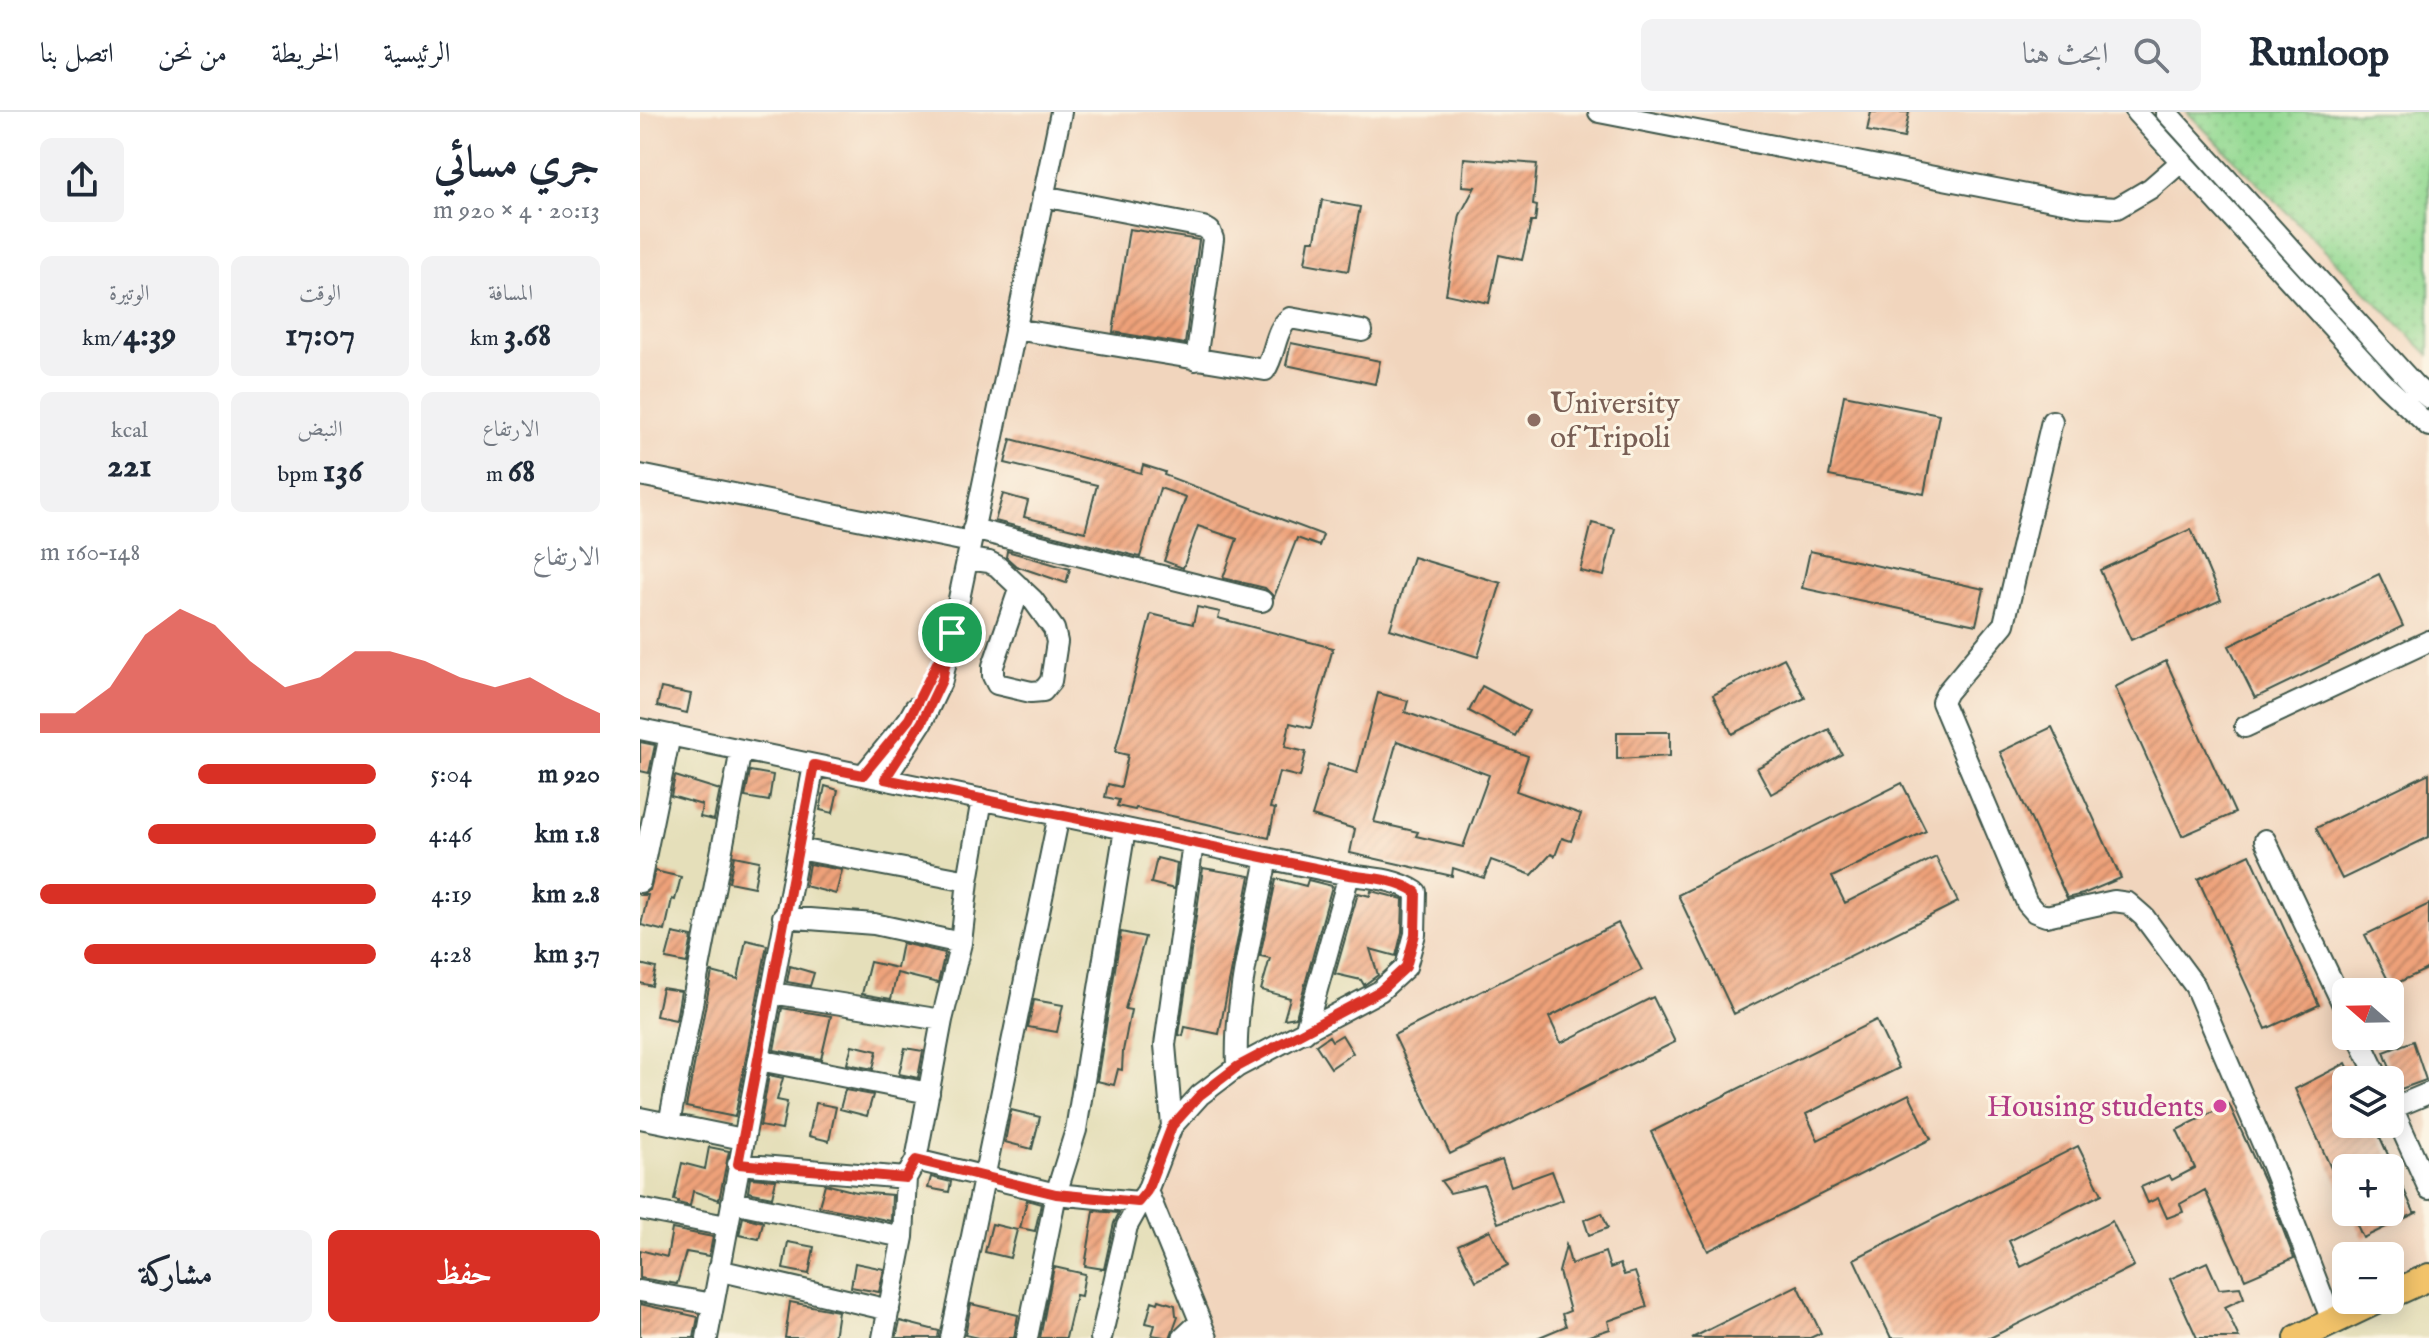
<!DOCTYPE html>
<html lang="ar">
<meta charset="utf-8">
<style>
:root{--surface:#fff;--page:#f2f2f3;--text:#1f2937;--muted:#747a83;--line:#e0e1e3;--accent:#d93025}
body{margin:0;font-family:"IM FELL English",Amiri,serif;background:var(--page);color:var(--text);direction:rtl;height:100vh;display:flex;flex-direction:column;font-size:30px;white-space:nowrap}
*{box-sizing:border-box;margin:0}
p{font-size:26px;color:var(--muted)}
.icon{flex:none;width:44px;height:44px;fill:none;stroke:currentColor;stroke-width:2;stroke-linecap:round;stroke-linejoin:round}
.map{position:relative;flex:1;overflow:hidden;direction:ltr}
.side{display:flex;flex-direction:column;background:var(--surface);width:640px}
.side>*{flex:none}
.needle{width:52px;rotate:290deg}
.fabs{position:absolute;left:1692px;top:866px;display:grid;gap:16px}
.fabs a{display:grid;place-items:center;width:72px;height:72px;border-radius:12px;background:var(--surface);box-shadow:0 4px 20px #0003;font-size:40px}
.pin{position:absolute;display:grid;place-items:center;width:68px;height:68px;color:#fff;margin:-34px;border:4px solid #fff;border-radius:50%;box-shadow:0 2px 8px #0007}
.round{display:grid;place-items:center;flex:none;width:84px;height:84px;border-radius:12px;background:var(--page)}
.headline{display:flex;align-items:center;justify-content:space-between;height:136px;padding:0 40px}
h1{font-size:44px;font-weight:800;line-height:60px}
.stats{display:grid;grid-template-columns:repeat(3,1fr);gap:12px;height:136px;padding:8px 40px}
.stats div{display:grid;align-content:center;border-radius:12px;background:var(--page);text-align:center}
.stats b{font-size:34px;font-weight:800}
.stats small{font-size:22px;font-weight:400}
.stats p{font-size:22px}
.chart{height:224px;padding:16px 40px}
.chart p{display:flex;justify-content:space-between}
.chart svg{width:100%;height:144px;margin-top:8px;fill:var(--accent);opacity:.7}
.button{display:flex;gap:16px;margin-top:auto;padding:16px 40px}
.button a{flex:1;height:92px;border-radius:12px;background:var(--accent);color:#fff;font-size:32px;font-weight:800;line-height:92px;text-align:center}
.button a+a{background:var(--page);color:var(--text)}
ul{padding:0 40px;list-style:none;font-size:26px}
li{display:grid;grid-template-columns:128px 96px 1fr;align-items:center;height:60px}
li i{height:20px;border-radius:10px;background:var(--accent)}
header{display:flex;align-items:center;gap:48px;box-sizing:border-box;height:112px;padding:0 40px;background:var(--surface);border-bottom:2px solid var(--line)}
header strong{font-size:38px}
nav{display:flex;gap:44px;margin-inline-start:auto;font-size:28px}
.search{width:560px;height:72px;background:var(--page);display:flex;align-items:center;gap:20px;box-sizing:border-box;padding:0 28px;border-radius:12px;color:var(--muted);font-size:30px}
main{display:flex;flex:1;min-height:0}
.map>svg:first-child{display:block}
.built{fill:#f1d5bd;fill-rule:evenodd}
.grass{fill:url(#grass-dots);stroke:#598b63;stroke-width:2}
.building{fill:url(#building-hatch);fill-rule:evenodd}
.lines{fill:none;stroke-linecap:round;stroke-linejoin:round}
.minor-casing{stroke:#3d5548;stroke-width:24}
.major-casing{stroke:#3d5548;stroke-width:30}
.minor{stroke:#fff;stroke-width:20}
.major{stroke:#f2c36a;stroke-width:26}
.route-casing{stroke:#fff;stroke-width:16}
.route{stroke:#d93025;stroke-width:10}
.education-dot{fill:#8d6e63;stroke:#fcf5e5;stroke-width:3}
.hotel-dot{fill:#d1479c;stroke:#fcf5e5;stroke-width:3}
.labels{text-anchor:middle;stroke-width:6;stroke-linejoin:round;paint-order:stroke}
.education-label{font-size:30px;fill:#785e54;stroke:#fcf5e5;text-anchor:start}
.hotel-label{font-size:30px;fill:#b23c85;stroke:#fcf5e5;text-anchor:end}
</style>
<header>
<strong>Runloop</strong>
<div class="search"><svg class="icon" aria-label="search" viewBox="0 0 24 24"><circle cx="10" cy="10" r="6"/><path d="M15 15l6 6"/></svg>ابحث هنا</div>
<nav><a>الرئيسية</a><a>الخريطة</a><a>من نحن</a><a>اتصل بنا</a></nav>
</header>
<main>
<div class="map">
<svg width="1789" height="1226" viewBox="0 0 1789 1226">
<defs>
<pattern id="grass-dots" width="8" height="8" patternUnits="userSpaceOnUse" patternTransform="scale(2)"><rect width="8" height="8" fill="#93d992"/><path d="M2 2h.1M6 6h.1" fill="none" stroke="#7ebb7e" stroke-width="1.8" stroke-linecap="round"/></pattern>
<pattern id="building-hatch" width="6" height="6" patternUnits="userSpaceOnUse" patternTransform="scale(2)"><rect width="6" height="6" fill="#eea179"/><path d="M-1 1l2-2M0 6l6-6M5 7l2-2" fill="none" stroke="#c08464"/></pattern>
</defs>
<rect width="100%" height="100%" fill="#fcf5e5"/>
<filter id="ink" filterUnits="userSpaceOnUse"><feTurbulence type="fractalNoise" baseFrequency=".0125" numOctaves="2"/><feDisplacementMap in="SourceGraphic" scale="16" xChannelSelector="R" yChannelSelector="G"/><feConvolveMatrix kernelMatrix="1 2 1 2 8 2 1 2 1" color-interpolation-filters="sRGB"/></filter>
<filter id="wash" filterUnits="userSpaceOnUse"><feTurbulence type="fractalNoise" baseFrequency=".006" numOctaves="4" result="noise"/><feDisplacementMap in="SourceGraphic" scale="32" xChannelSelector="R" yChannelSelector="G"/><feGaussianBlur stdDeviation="1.8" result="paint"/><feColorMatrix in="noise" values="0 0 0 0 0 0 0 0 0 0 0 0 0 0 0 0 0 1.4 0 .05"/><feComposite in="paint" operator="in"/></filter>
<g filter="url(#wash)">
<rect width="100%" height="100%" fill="#e5dfba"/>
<path class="built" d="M0,0H1789V1165L1750,1183V1144H1706V1188H1738L1658,1226H567L507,1079L560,983L766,855L776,780L0,617ZM1706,880H1750V924H1706ZM1706,968H1750V1012H1706ZM1706,1056H1750V1100H1706Z"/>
<path class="grass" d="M1547,0H1789V243Z"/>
<g id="blocks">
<path class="building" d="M1231,0H1269L1264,26L1227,19Z
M824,46L897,52L893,93L897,94L895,110H891L882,148L859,143L849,191L806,182L820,103L835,75L822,74Z
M682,88L720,95L708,159L665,151L669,128H675Z
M489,117L559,128L545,232L473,220Z
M651,231L740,249L735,272L646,253Z
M1204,283L1299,302L1284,382L1189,364Z
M371,327L501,361L503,353L525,360L524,363L683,423L679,434L657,426L634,485L625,476L583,466L597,427L558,414L543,456L524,449L546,385L520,376L500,445L355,409L363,382L388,389L384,405L445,420L457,373L365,351Z
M952,411L975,417L964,464L940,459Z
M1551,417L1581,488L1491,528L1460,458Z
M367,439L430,457L426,471L376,454L366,445Z
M1170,439L1344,477L1336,513L1162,476Z
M773,445L861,471L838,545L750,517Z
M1739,462L1763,514L1615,586L1589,534Z
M557,495L580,500L578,506L693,536L671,616L650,611L645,635L666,640L660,665L639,660L630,696L635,697L629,726L496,696L495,698L477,694L479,688L465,685L468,672L481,675L488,643L475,640L511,502L553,512Z
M1144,546L1165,586L1092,622L1073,583Z
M1526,549L1595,701L1542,724L1475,575Z
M842,574L889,599L875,624L829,599Z
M21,576L51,582L47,601L17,594Z
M738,581L768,589L765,600L888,644L876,679L941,702L931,729L922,726L915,744L911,742L892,763L851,748L844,766L813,756L812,764L710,741L715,717L672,704L688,652L717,661ZM757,629L849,663L823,735L776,724L778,720L734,710Z
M1412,615L1481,766L1443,782L1427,786L1360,640Z
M1189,617L1202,642L1131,682L1117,656Z
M977,620H1030V644L977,647Z
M0,630L15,633L9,661L0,659Z
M110,659L133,663L129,689L105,685Z
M1789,661V725L1702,767L1676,716Z
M35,664L80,678L74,708L60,705L62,693L31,684Z
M1262,671L1286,719L1192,765L1205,791L1296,745L1318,790L1094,902L1038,783Z
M185,674L198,678L193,701L180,698Z
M1610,742L1679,893L1626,917L1558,767Z
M94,744L119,749L114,775L89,770Z
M517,746L537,751L534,777L511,771Z
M169,752L202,758L196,782L165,774Z
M563,756L610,764L579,922L545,915L543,924L539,923Z
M15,759L41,765L35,788L32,787L25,819L1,813L8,783H1L10,778Z
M639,767L666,774L668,768L692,774L656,905L644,907L650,886L621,878L630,846L620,844L636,768Z
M731,779L763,787L762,820L756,844L730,837L738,863L724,873L721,868L695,862L718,781L730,784Z
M1789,792V856L1751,874L1725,823Z
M978,811L1002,858L909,905L921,931L1013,885L1035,930L810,1042L754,923Z
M481,820L505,825L485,897L491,898L483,939L482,958L478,957L474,973L457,969Z
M33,821L52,825L47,851L26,847Z
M106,828L127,833L95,1005L46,995L72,860L98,867Z
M262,831L305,841L298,871L257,861L251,887L222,882L230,850L257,856Z
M0,852L16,856L12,874L0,871Z
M150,854L174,861L170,874L147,870Z
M22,876L41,879L36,908L16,904Z
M394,888L423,893L417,920L388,915Z
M142,896L191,904L181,947L134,938Z
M1236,908L1259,956L1166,1002L1178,1028L1269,982L1291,1027L1068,1139L1011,1020Z
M702,923L713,941L691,956L676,933L689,924L692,929Z
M1773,929L1786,968L1758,978L1744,940Z
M212,933L237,939L233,957L207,952Z
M265,936L283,939L278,966L259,962Z
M1706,951L1714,968H1706V1012H1734L1774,1100H1778L1723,1126L1711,1100H1750V1056H1706V1089L1655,977Z
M129,963L143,966L137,988L147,990L142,1018L120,1014Z
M205,978L233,983L227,1004L200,997Z
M176,991L196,995L189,1029L169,1024Z
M1589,992L1625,1071L1654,1146L1605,1167L1565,1078L1540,1092L1543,1100L1527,1106L1518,1086L1508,1091L1501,1075L1529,1063L1532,1068L1555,1056L1537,1018Z
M371,998L400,1005L392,1037L365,1030Z
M1438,1034L1462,1082L1369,1129L1381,1155L1472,1109L1494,1154L1350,1226H1251L1214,1147Z
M69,1035L89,1039L79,1088L53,1079L50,1094L38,1091V1089L34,1088L42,1051L65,1057Z
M862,1048L871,1074L912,1059L923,1088L858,1111L844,1073L810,1081L801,1069Z
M291,1065L311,1070L309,1080L288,1076Z
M110,1066L136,1068L132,1085L108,1080Z
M185,1072L216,1080L252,1083L251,1109L179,1094Z
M387,1088L401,1092L395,1119L380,1116Z
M454,1099L479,1101L474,1111L464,1157L445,1154Z
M962,1101L968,1116L949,1123L944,1108Z
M103,1105L123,1110L119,1127L99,1123Z
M352,1112L377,1118L370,1146L345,1140Z
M32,1117L73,1125L69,1144L46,1140L37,1172L0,1166V1138L27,1145Z
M850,1118L868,1153L836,1169L818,1133Z
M148,1130L174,1135L169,1162L143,1157Z
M926,1133L931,1152L965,1140L970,1156L980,1152L984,1163L995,1160L1007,1195L968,1209L970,1217L943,1226H897L926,1214L922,1202L930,1199L919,1160Z
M1567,1150L1579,1177L1600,1175L1604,1186L1585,1195L1599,1226H1557L1530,1167Z
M215,1151L244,1157L239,1180L211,1175Z
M414,1155L445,1162L441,1184L436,1183L426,1226H400Z
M1158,1173L1181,1221L1170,1226H1052Z
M519,1188L535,1193L536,1203L538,1204L530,1226L512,1223L515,1213L506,1211L512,1189L518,1191Z
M150,1190L198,1199L194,1226H145Z
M0,1192L58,1205L54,1226H0Z
M331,1192L378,1203L374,1226H338L325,1223Z
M260,1209L299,1219L298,1226H256Z"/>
</g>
</g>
<g filter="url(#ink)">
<use href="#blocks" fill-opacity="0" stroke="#3d5548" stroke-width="2"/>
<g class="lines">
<g class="minor-casing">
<path id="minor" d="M959,0L1443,94L1477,96L1511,76L1542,49
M1496,0L1745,273L1789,314
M1526,0L1776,275L1789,286
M403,84L563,115L570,119L573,127L556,248
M375,217L625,258C636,242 634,218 650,206L722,219
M1412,309L1364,512L1307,580L1302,590L1387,791L1395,800L1406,804L1474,789L1488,791L1504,805L1555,874L1631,1051L1692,1209
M0,363L331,430
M333,417L622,489
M327,447L349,450L357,454L393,488L414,517L417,530L411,569L403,579L391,580L357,572L353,564V554L380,475
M1605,615L1789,529
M0,617L709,763C733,766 756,767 776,780L775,822L766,855L740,879L597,955L560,983L532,1014L507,1079L567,1226
M223,663L269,607L275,596
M245,667L282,610L302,568L421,0
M1625,728L1706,899
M159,737L328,769
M0,770L30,623
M143,805L234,812L321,831
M132,881L302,908
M665,920L709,763
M1718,924L1739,968
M119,948L289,981
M597,955C594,885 614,815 627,746
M1750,991L1789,1077
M1753,996L1789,981
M0,1006L103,1027
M29,1012L101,638
M532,1014L525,933L553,731
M276,1048L416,1082L498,1090
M98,1052L266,1066
M92,1090L263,1125
M0,1097L86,1114
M78,1158L249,1198
M0,1179L73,1192
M67,1226L174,653
M243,1226L263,1125L266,1066L276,1048L302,908L321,831L328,769L342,687
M311,1226L419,703
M387,1226L416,1082L436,1018L485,717
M461,1226L487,1114L505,1082
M543,1226L560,1210"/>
</g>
<g class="major-casing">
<path id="major" d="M1750,1183L1789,1165
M1658,1226L1738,1188"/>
</g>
<use href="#minor" class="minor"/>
<use href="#major" class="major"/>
</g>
</g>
<g class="lines" filter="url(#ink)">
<g class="route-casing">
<path id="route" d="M312,521L302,568L282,610L245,667L709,763C733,766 756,767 776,780L775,822L766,855L740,879L597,955L560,983L532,1014L507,1079L498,1090L416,1082L276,1048L266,1066L98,1052L174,653L223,663L269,607Z"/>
</g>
<use href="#route" class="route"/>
</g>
<circle class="education-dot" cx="894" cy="308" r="8"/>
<circle class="hotel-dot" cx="1580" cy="994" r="8"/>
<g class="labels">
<g class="education-label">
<text x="910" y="301">University<tspan x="910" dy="34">of Tripoli</tspan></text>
</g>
<g class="hotel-label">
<text x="1564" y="1004">Housing students</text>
</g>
</g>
</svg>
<div class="fabs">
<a><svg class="needle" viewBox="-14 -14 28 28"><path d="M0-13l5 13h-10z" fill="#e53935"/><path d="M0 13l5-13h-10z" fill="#747a83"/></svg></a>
<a><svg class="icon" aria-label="layers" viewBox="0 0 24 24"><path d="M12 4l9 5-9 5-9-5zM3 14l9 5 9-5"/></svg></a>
<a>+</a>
<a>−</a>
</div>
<div class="pin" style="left:312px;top:521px;background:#1e9e55"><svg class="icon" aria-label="arrive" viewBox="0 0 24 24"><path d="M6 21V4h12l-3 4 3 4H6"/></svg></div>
</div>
<section class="side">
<div class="headline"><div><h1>جري مسائي</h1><p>20:13 · 4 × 920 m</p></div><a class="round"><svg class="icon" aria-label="share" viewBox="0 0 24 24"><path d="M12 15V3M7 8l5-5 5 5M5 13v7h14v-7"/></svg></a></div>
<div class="stats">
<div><p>المسافة</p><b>3.68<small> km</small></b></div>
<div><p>الوقت</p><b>17:07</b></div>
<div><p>الوتيرة</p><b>4:39<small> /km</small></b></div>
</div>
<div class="stats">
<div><p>الارتفاع</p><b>68<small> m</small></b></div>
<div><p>النبض</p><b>136<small> bpm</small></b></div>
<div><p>kcal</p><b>221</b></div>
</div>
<div class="chart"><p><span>الارتفاع</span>148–160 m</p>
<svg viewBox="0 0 160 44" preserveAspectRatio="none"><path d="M0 44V38L10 38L20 30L30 14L40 6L50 11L60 22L70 30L80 27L90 19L100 19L110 22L120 27L130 30L140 27L150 33L160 38V44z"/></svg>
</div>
<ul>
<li><b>920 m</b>5:04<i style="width:53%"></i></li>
<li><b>1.8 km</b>4:46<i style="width:68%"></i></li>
<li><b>2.8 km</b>4:19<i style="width:100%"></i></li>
<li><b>3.7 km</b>4:28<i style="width:87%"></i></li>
</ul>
<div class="button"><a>حفظ</a><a>مشاركة</a></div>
</section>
</main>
